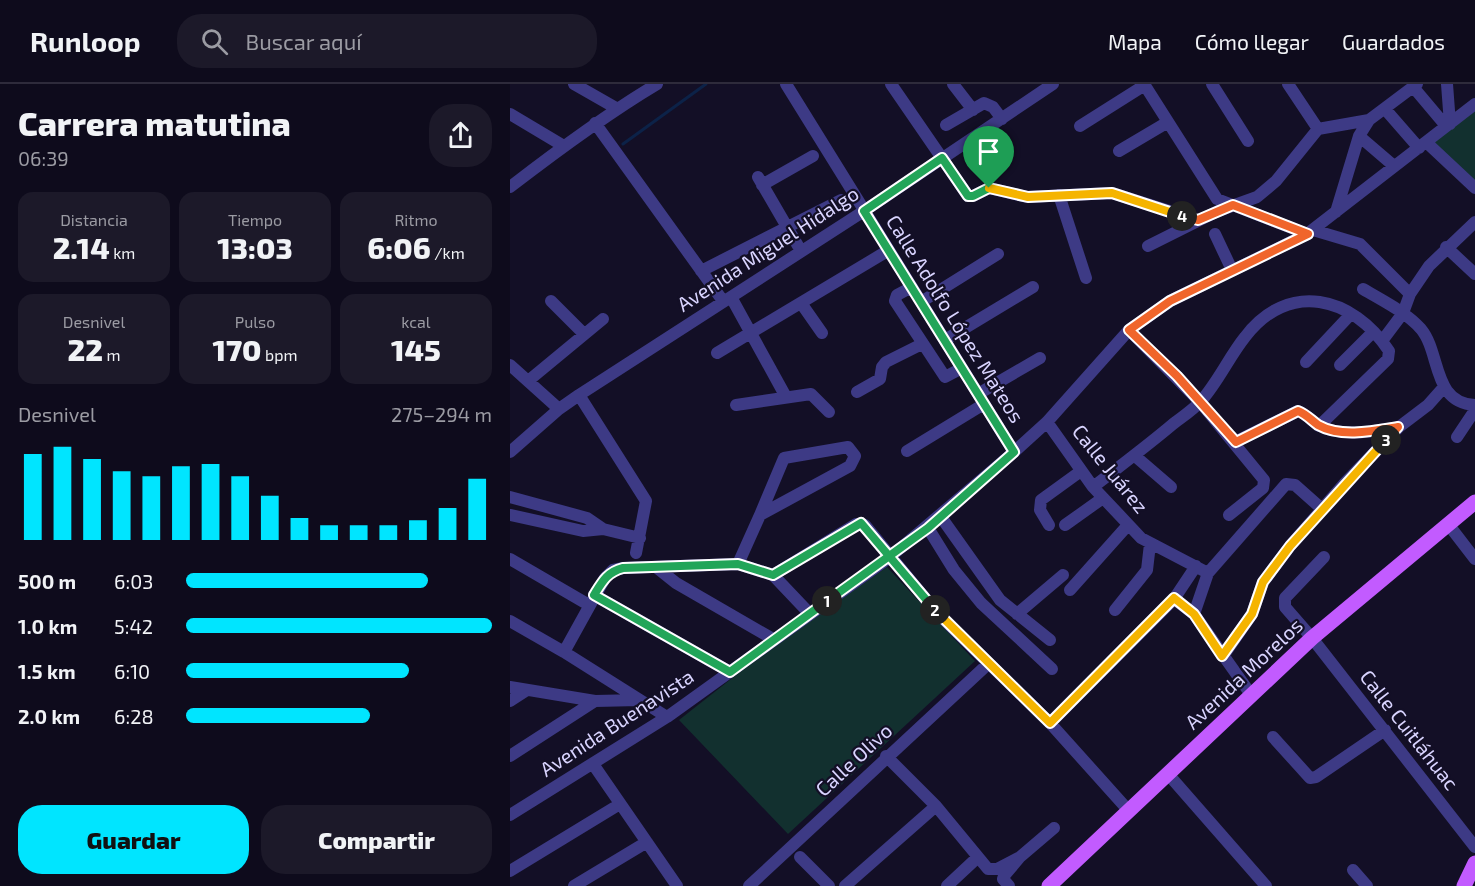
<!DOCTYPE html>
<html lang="es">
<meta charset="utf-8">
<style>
:root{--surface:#0e0b1c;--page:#1c1929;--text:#f1f3f6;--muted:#9b9ba3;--line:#2e2b3b;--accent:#00e5ff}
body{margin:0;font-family:"Exo 2",sans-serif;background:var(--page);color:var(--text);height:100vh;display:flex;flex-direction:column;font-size:22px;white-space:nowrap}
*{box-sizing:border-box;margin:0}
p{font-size:20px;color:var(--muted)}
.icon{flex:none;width:33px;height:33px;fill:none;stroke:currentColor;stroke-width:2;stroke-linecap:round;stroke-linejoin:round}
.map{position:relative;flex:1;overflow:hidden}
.panel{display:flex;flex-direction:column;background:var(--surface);width:510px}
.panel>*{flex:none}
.pin{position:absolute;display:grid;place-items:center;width:51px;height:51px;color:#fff;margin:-62px -26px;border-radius:50% 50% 50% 0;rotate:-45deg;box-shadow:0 0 6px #0007}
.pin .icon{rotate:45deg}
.km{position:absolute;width:30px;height:30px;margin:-15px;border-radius:50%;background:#222;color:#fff;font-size:16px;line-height:30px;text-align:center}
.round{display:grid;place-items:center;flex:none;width:63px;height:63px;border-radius:24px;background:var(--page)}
.summary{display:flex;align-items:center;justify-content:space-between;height:102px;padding:0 18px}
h1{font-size:33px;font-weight:800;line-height:45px}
.stats{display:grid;grid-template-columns:repeat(3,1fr);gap:9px;height:102px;padding:6px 18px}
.stats div{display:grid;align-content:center;border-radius:15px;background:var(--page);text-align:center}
.stats b{font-size:30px;font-weight:800}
.stats small{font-size:16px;font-weight:400}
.stats p{font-size:16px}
.chart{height:168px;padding:12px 18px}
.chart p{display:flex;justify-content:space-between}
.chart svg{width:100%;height:108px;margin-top:6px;stroke:var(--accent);stroke-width:6}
.primary-button{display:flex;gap:12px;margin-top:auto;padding:12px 18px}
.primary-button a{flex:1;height:69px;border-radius:24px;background:var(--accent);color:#111;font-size:24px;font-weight:800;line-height:69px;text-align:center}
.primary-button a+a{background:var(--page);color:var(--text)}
ul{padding:0 18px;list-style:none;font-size:20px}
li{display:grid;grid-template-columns:96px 72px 1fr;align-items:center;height:45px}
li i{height:15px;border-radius:8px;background:var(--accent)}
header{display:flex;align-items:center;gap:36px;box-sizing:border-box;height:84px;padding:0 30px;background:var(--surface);border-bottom:2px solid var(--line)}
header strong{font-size:28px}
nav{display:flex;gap:33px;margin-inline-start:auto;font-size:21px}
.search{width:420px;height:54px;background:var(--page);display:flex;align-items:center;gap:15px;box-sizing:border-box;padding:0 21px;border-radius:24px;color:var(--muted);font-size:22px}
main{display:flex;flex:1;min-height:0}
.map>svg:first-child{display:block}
.green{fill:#12302f}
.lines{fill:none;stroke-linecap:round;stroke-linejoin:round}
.stream{stroke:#0c2248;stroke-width:3}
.minor{stroke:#3d3a85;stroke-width:12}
.major{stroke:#c25bff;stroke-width:15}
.split-1-casing{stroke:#fff;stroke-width:12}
.split-2-casing{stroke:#fff;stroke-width:12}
.split-3-casing{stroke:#fff;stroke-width:12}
.split-4-casing{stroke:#fff;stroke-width:12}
.split-5-casing{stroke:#fff;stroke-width:12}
.split-1{stroke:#22a559;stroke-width:8}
.split-2{stroke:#22a559;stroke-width:8}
.split-3{stroke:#f5b400;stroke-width:8}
.split-4{stroke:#f0652b;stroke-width:8}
.split-5{stroke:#f5b400;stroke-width:8}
.labels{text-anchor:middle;stroke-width:4.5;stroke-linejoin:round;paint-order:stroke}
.street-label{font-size:20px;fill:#d9d4ff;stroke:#130f26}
</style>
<header>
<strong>Runloop</strong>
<div class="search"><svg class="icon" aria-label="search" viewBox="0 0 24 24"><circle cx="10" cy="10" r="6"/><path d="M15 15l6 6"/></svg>Buscar aquí</div>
<nav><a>Mapa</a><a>Cómo llegar</a><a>Guardados</a></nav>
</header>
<main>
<section class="panel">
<div class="summary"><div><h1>Carrera matutina</h1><p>06:39</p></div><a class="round"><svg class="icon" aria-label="share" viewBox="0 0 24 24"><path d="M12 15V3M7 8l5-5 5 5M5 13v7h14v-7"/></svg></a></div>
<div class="stats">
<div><p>Distancia</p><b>2.14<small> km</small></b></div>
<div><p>Tiempo</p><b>13:03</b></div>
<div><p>Ritmo</p><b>6:06<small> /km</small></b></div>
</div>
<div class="stats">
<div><p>Desnivel</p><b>22<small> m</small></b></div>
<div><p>Pulso</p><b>170<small> bpm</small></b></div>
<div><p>kcal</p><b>145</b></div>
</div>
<div class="chart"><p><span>Desnivel</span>275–294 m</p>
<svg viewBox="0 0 160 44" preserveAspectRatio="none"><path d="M5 44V9M15 44V6M25 44V11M35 44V16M45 44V18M55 44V14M65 44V13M75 44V18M85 44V26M95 44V35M105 44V38M115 44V38M125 44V38M135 44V36M145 44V31M155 44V19"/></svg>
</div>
<ul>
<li><b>500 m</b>6:03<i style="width:79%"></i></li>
<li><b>1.0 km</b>5:42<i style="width:100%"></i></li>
<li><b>1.5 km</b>6:10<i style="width:73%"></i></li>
<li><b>2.0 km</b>6:28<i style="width:60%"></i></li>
</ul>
<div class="primary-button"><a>Guardar</a><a>Compartir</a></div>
</section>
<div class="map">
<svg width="965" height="802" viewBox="0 0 965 802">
<rect width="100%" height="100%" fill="#130f26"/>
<path class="green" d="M965,20V98L917,58Z
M377,483L465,577L278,750L169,636L254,569Z"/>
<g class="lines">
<path class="stream" d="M113,60L196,0"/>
<path class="minor" d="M64,0L106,24
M276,0L504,368
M381,0L458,112H463L479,104L517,113L602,109L688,136
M443,0L463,26
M634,0L707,115L797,150
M702,0L738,57
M778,0L808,45
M937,0L940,40
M904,4L936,42
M875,25L909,64
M0,30L52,61
M85,39L213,217
M436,41L474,19L483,23L492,35
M570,42L635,1
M849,52L884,82
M916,58L965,104
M609,67L658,38
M248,93L291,167
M252,101L303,72
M0,103C48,66 95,31 147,0
M549,111L576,194
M826,128L849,52L859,36L907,0
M803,146L850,160L900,210
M705,150L722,186
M638,162L708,127L747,113L766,97L808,45L859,36
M936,163L965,190
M191,187L331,116
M402,203L387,211L385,217L435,293L452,284
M853,205C873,217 896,228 911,245C931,269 922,319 965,321
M221,213L276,313
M41,217L74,250
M411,218L488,170
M291,219L312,249
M619,246L690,318L754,396L753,404L719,431
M435,256L523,203
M872,257L893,229L900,210L919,182L965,138
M207,269L379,166
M796,278L841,230
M0,281L49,325
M830,281L863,248
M18,297L93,235
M347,308L370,295L372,283L376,278L412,260
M468,310L530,274
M69,311L136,417L126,469
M226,321L301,310L319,328
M537,338L583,403L631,454L698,489
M947,353L965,326
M725,358L788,327C796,330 801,336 808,341C831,354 864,347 889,343
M397,367L474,320
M0,368L49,325L69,311L354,127L543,0
M625,372L661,403
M583,403C610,382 637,362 663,340C672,333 683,326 691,317C708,298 719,273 735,253C778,196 843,212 879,267L878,275L809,342
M0,413L77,434L93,445
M1,431L73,447L93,445L130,454
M431,433L490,516L540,556
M938,440L965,475
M539,441L530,426L531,416L571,387
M555,441L593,414
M418,444L444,486L471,519L542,585
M814,473L775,514V523L802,554L965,763
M0,475L79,521
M228,480L250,431L340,382L345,372L338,363L274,374L250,431
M146,483L166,499L263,555
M263,491L346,440L355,441L428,530L540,639L619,727
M560,506L618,441
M84,511L220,588
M664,515L684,530L742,612
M605,526L637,486L640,460
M507,530L553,491
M684,530L698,489L776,400L785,401L812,425
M0,537L54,568L157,633
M54,568L95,494L103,486L113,484L228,480L263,491L300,530
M713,572L742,530L753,498L780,462L834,400L889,343L918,321L934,303
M0,603L85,617L129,616
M0,617L17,606
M540,639L664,515L686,482
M763,653L800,694L806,693L875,646
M0,672L85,617
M376,672L426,722L478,785H487L510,773
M83,680L167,802
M658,690L756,802
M0,731L157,633L380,473L504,368L537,338L619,246L660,217L797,150L965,20
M290,773L319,802
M843,786L857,802
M0,787L110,720
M64,802L137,758
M239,802L478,580
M335,802L426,722
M437,802L468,773
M499,802L493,795L494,792L510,773L544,744"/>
<path class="major" d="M539,802L802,554L965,418
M954,802L965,779"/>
</g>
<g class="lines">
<g class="split-1-casing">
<path id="split-1" d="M317,517L418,444L504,368L354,127L432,74L458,112H463L479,104"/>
</g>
<g class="split-2-casing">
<path id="split-2" d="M317,517L220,588L84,511C92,498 97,488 113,484L228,480L263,491L351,439L425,526"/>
</g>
<g class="split-3-casing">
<path id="split-3" d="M425,526L540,639L664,514L684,530L712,572L742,530L753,498L780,462L876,356"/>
</g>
<g class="split-4-casing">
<path id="split-4" d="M672,132L688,136L723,121L798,150L660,217L619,246L667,292L726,358L788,327C796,330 801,336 808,341C831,354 864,347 888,343L876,356"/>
</g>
<g class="split-5-casing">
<path id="split-5" d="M479,104L518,113L602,109L672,132"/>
</g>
<use href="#split-1" class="split-1"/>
<use href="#split-2" class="split-2"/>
<use href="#split-3" class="split-3"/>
<use href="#split-4" class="split-4"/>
<use href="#split-5" class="split-5"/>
</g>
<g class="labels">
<g class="street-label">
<text transform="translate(258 165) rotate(-33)" y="7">Avenida Miguel Hidalgo</text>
<text transform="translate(445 235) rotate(58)" y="7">Calle Adolfo López Mateos</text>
<text transform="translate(600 385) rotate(51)" y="7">Calle Juárez</text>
<text transform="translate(734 590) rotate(-43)" y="7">Avenida Morelos</text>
<text transform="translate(107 639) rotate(-33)" y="7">Avenida Buenavista</text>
<text transform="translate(899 646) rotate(52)" y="7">Calle Cuitláhuac</text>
<text transform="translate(344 676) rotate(-43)" y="7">Calle Olivo</text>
</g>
</g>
</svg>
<div class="pin" style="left:479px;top:104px;background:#1e9e55"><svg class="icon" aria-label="arrive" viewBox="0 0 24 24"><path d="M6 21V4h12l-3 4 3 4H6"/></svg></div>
<b class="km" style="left:317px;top:517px">1</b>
<b class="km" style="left:425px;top:526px">2</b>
<b class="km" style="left:876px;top:356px">3</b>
<b class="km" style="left:672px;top:132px">4</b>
</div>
</main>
